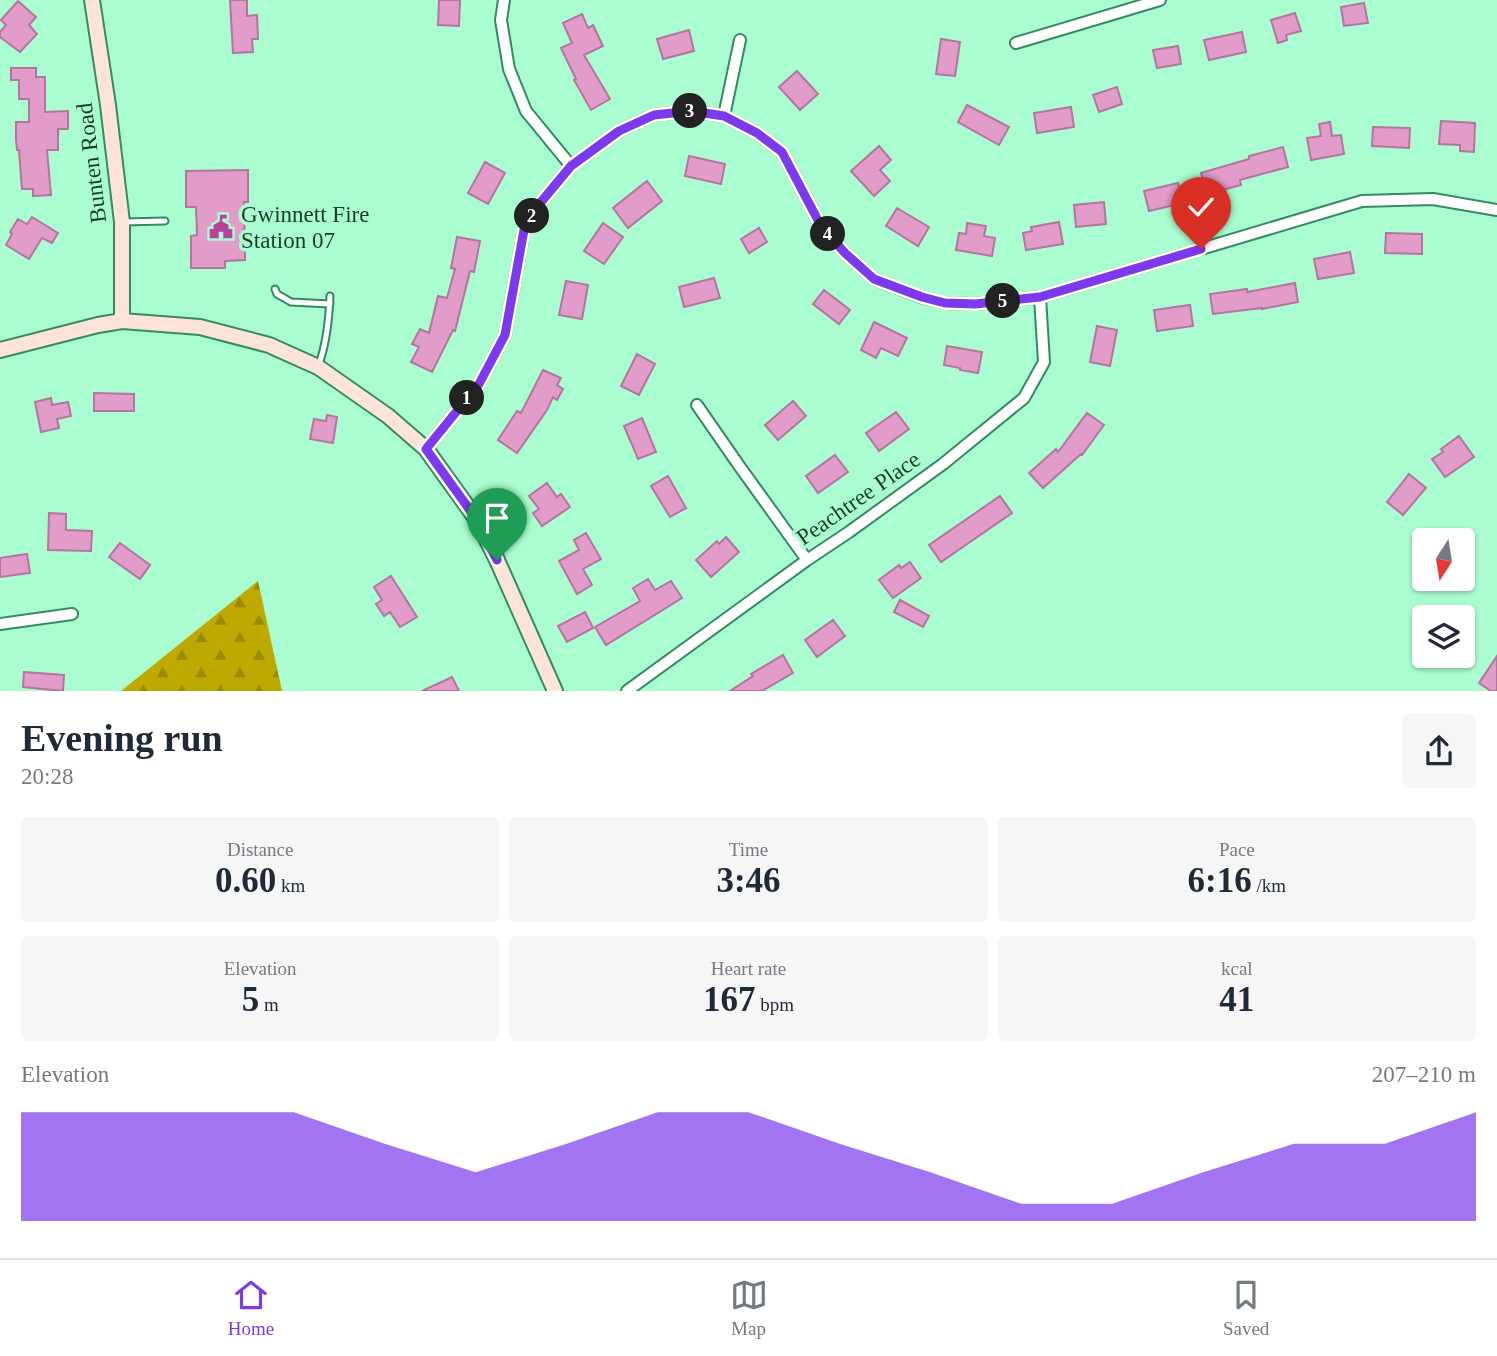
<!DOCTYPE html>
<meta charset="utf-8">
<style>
:root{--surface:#fff;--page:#f6f6f7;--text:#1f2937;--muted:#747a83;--line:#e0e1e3;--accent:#7c3aed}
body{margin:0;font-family:Georgia,serif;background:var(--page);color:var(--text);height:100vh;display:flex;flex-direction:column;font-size:26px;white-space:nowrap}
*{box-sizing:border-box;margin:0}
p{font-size:23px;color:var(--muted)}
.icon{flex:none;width:38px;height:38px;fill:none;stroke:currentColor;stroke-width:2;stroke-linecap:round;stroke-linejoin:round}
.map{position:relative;height:691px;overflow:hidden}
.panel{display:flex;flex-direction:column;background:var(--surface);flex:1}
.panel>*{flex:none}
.needle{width:46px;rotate:192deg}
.tools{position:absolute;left:1412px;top:528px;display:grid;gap:14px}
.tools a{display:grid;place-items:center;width:63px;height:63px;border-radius:7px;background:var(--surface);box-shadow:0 2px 5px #0004;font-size:35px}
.pin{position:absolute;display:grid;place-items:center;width:60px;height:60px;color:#fff;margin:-72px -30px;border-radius:50% 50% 50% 0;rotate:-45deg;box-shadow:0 0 7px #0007}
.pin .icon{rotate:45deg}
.km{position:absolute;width:35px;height:35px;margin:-18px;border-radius:50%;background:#222;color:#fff;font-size:19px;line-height:35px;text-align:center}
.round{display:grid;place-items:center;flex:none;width:74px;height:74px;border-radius:7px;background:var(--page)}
.head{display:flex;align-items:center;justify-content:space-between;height:119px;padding:0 21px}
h1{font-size:38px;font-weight:700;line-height:52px}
.stats{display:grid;grid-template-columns:repeat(3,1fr);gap:10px;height:119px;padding:7px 21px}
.stats div{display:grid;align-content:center;border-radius:7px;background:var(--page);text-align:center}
.stats b{font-size:35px;font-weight:700}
.stats small{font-size:19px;font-weight:400}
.stats p{font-size:19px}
.chart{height:196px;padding:14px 21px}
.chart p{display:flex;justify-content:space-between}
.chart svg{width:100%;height:126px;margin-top:7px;fill:var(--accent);opacity:.7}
.dock{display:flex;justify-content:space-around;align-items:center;height:98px;border-top:2px solid var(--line);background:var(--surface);font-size:19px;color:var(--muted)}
.dock a{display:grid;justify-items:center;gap:4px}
.dock .current{color:var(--accent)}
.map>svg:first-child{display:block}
.forest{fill:url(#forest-firs)}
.building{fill:#e19cc9;stroke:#b5739f;stroke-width:2}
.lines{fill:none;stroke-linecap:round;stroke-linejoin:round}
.lane-casing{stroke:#368a63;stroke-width:9}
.street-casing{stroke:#368a63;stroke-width:14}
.secondary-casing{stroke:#368a63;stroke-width:18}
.lane{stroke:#fff;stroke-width:5}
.street{stroke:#fff;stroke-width:10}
.secondary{stroke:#fee3da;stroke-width:14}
.route-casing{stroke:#fff;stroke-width:14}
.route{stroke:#7c3aed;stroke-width:9}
.labels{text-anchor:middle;stroke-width:7;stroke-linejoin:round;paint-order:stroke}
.street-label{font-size:23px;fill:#193b2b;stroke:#aafdd1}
.poi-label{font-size:23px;fill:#193b2b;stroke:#aafdd1;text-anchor:start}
</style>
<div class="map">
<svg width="1497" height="691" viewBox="0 0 1497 691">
<defs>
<pattern id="forest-firs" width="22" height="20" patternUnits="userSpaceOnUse" patternTransform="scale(1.75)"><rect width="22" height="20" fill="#bea901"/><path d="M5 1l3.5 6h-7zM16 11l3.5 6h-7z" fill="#9a8b03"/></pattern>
</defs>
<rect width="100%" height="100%" fill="#aafdd1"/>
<path class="forest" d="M258,581L282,691H121Z"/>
<path class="building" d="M230,0H247V16L257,15L258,39H252L253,52L233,53Z
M439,0H460L459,26L438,25Z
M18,1L36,17L29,25L37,34L20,52L0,37V32L6,25L1,20Z
M1364,3L1368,23L1344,26L1341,7Z
M1295,13L1301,31L1286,35L1287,40L1278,43L1271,20Z
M582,14L588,28L593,25L603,46L584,55L610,99L591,110L574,80L576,79L561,48L572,43L563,23Z
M689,30L694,51L663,59L657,39Z
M1242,32L1246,52L1209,60L1204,40Z
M941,39L960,42L955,76L936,74Z
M1178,46L1181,64L1157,68L1153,50Z
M11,68H36V77H45V112L68,111V129H58V150H47L51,195L33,196V189H22L19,150H17L16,140V122H29V99H19V80H11Z
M797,71L818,94L800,110L779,87Z
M1117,87L1122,104L1099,112L1093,95Z
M967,105L1009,127L999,145L958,122Z
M1071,107L1074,127L1037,133L1034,113Z
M1441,121L1475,123L1474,152L1460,151V145L1439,144Z
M1330,122L1332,136L1341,135L1344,154L1311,160L1307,138L1321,136L1319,124Z
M1373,127L1410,128L1409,148L1372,146Z
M879,146L891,160L880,170L890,181L874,196L851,171Z
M1283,147L1288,167L1240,180L1241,185L1207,194L1201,173L1249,159V156Z
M689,156L725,164L721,184L685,176Z
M485,162L505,173L488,204L468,193Z
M248,170V202H244L245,260L225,261V268H191V236L197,235L196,207H186V171Z
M647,181L662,201L628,228L613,208Z
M1178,183L1183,203L1149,211L1144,191Z
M1104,202L1106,224L1076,227L1074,205Z
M897,208L929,227L918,246L886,226Z
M32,217L58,233L52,243L42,238L29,259L6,245L12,234L10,232L18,219L27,224Z
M1059,222L1063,244L1026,250L1023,233L1032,231L1031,227Z
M603,223L623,237L604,264L584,251Z
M967,223L986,226L984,236L995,238L992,256L956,250L959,233L966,234Z
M759,228L767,242L749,253L741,239Z
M1386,233L1422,234V254L1385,253Z
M457,237L480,241L474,272L470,271L455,331L453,330L432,372L411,362L419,347L412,344L420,329L429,333L438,296L447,298L455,269L451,268Z
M1350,252L1354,273L1318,279L1314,259Z
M714,278L720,298L684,307L679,287Z
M566,281L588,285L582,319L559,315Z
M1295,283L1298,302L1262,309V308L1213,314L1210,294L1247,289V292Z
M824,290L850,310L839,324L813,304Z
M1190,305L1193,326L1157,331L1154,310Z
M874,322L907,338L898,356L881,348L876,358L861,350Z
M1097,326L1117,330L1110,366L1090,362Z
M947,346L982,352L978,373L960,370V368L944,365Z
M637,354L655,364L639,395L621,386Z
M543,370L561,378L557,385L563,389L557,400L553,397L547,410L517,453L498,440L517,411L521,413Z
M94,393L134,394V411H94Z
M51,398L52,405L68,402L71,416L57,419L59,428L41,432L35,402Z
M793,401L806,416L778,440L765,425Z
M896,412L909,429L879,451L866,433Z
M1087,413L1104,425L1082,455L1081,454L1043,488L1029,473L1056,449L1058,452Z
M327,415L337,417L333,443L310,439L314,419L326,421Z
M642,418L656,452L638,459L624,426Z
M1459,436L1474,457L1445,477L1432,459L1443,452L1441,449Z
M835,455L848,472L818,493L806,476Z
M1409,474L1426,488L1403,515L1387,502Z
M668,476L686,508L670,517L651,486Z
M547,483L557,497L561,494L570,507L542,526L533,513L539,509L529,496Z
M1000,496L1012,513L941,562L929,545Z
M49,513L66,514V530L92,531L91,551L48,550Z
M586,533L601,559L583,569L592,585L577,594L559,561L579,550L574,540Z
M726,537L739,552L711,577L696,560L717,541L719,544Z
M120,543L150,565L140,579L109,557Z
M27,554L30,573L0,577V558Z
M910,562L921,578L893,598L879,580L899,565L901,568Z
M391,576L417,617L400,627L390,612L384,616L376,604L382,600L374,587Z
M648,579L655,590L671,581L682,598L606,645L595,627L640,601L633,588Z
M900,600L929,616L923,627L894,612Z
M585,612L593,628L567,642L558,626Z
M833,620L845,636L817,657L805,640Z
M783,655L793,673L762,691H730L753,676L751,674Z
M1497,656V691H1491L1479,683Z
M24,672L64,675L63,691L23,687Z
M452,677L459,691H422Z"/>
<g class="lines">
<g class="lane-casing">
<path id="lane" d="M123,222L165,221
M275,289L277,294L291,302L330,304
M319,364C327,342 329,320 330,296"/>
</g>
<g class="street-casing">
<path id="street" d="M504,0L501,20L509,69L526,111L571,166
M1016,43L1160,0
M724,116L740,40
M697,405L740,467L807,560
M426,449L479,384L505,335L524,230L536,208L571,166L619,131L654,115L691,111L724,116L757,133L782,152L821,226L845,253L874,279L921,297L945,303L975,304L1040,297L1362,201L1433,199L1497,210
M0,624L72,614
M627,691L807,560L849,532L943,464L1024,398L1044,362L1040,297"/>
</g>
<g class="secondary-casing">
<path id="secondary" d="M92,0L108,105L122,222V321
M0,350L98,325L122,321L200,327L269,345L318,367L388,416L426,449L477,520L497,560L555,691"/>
</g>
<use href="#lane" class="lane"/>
<use href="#street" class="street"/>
<use href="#secondary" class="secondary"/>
</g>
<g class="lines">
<g class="route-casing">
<path id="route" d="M497,560L477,520L426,449L479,384L505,335L524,230L536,208L571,166L619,131L654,115L691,111L724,116L757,133L782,152L821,226L845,253L874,279L922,297L945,303L975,304L1040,297L1201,249"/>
</g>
<use href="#route" class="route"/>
</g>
<defs>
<g id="civic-bare" transform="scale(1.89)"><path d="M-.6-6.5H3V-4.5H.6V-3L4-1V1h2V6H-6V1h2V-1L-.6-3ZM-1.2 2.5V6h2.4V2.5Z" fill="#ba4399" stroke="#aafdd1" stroke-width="2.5" paint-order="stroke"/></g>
</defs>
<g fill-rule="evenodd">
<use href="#civic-bare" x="221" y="227"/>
</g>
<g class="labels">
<g class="street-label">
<text transform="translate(91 163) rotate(-97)" y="8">Bunten Road</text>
<text transform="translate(858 498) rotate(-35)" y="8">Peachtree Place</text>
</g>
<g class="poi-label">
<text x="241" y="222">Gwinnett Fire<tspan x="241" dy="26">Station 07</tspan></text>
</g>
</g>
</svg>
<div class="tools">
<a><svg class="needle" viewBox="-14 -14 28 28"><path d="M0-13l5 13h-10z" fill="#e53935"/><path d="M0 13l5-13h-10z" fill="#747a83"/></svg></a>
<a><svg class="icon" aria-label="layers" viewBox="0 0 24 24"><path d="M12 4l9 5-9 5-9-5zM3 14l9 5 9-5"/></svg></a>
</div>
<div class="pin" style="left:497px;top:560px;background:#1e9e55"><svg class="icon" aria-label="arrive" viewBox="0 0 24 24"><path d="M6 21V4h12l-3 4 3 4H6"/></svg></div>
<div class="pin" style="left:1201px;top:249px;background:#d93025"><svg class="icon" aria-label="check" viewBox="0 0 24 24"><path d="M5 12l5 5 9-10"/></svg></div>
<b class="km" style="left:467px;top:398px">1</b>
<b class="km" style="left:532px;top:216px">2</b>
<b class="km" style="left:690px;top:111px">3</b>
<b class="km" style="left:828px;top:234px">4</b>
<b class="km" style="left:1003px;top:301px">5</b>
</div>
<section class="panel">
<div class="head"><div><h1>Evening run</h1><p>20:28</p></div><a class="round"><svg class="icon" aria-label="share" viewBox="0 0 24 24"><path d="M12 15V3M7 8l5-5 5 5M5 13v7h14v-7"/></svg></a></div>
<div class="stats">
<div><p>Distance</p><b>0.60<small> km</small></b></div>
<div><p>Time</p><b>3:46</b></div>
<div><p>Pace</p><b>6:16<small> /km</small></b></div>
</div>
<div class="stats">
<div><p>Elevation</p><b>5<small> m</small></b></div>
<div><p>Heart rate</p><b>167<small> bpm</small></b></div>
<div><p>kcal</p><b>41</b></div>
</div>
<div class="chart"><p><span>Elevation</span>207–210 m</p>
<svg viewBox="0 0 160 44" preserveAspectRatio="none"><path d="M0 44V6L10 6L20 6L30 6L40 17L50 27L60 17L70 6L80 6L90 17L100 27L110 38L120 38L130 27L140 17L150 17L160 6V44z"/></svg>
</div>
</section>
<nav class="dock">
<a class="current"><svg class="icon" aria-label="home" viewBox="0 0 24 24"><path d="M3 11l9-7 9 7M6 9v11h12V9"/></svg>Home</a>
<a><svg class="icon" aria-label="map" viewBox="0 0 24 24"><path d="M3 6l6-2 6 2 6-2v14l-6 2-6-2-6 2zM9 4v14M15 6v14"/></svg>Map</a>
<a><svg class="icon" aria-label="saved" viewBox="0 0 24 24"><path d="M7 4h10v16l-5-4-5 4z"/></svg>Saved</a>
</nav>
